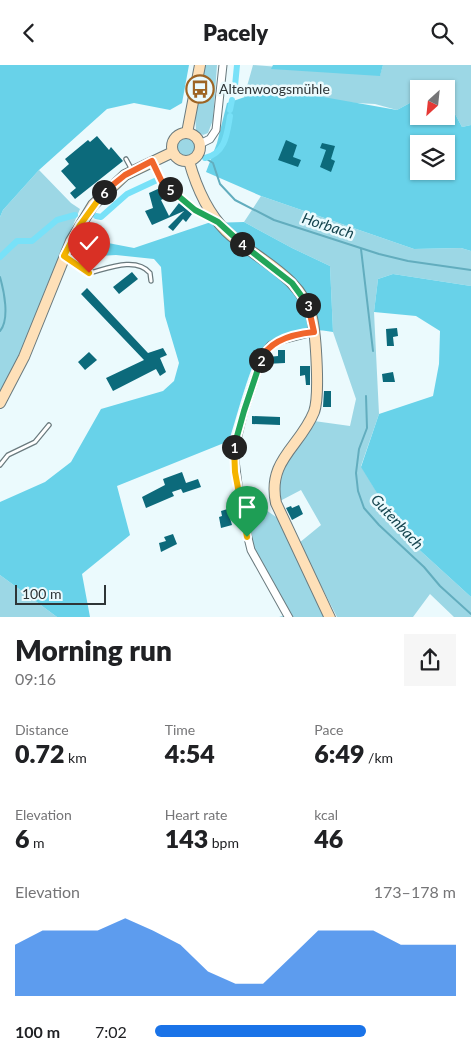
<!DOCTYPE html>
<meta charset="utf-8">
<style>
:root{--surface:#fff;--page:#f6f6f6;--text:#202124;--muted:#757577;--accent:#1a73e8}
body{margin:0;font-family:Lato,sans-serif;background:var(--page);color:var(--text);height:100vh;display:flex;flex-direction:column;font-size:19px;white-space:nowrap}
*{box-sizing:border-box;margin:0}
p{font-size:16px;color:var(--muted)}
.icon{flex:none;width:28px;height:28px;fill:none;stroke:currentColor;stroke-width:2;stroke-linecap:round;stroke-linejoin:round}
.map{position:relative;height:552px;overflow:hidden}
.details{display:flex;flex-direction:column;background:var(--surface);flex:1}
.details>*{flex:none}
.needle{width:32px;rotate:207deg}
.fabs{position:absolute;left:410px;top:15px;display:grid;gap:10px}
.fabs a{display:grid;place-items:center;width:45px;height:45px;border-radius:0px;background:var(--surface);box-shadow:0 1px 4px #0004;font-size:25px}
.scale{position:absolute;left:15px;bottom:12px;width:91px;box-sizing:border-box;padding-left:5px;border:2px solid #2e3537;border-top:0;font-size:14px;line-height:18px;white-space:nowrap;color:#2e3537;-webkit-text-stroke:4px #ebfafd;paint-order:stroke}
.pin{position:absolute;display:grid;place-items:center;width:42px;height:42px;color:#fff;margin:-51px -21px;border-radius:50% 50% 50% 0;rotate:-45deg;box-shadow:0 0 5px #0007}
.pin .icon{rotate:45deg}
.km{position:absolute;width:25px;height:25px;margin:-12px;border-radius:50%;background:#222;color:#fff;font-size:14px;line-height:25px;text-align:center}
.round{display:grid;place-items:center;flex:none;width:52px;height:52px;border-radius:0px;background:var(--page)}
.summary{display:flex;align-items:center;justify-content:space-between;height:85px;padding:0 15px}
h1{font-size:28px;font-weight:800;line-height:38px}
.stats{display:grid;grid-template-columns:repeat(3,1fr);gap:8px;height:85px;padding:5px 15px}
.stats div{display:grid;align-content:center}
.stats b{font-size:25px;font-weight:800}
.stats small{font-size:14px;font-weight:400}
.stats p{font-size:14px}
.chart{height:140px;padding:10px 15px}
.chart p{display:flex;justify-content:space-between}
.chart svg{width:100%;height:90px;margin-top:5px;fill:var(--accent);opacity:.7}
ul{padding:0 15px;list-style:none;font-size:16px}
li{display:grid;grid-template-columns:80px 60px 1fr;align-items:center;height:38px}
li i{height:12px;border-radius:6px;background:var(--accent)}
header{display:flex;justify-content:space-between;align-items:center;height:65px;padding:0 15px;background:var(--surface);font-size:22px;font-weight:800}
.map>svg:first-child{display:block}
.green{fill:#9cd7e5}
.forest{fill:#68d2e9;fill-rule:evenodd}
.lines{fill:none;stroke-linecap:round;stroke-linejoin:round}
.stream{stroke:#62adbe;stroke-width:2}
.canal{stroke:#78e1f8;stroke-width:6}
.building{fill:#0c6a7b}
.lane-casing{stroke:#6a7a7e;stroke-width:5.5}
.street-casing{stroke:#6a7a7e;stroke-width:9}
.secondary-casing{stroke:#6a7a7e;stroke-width:12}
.lane{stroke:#fff;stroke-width:3}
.street{stroke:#fff;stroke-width:7}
.secondary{stroke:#fee0b8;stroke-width:10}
.split-1-casing{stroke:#fff;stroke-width:10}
.split-2-casing{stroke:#fff;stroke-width:10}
.split-3-casing{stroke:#fff;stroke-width:10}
.split-4-casing{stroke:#fff;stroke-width:10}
.split-5-casing{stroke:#fff;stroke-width:10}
.split-6-casing{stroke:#fff;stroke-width:10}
.split-7-casing{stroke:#fff;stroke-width:10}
.split-1{stroke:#f5b400;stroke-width:6}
.split-2{stroke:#22a559;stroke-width:6}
.split-3{stroke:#f0652b;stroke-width:6}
.split-4{stroke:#22a559;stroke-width:6}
.split-5{stroke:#22a559;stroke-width:6}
.split-6{stroke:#f0652b;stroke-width:6}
.split-7{stroke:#f5b400;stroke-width:6}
.labels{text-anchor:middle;stroke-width:5;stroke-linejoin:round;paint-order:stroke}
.poi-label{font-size:14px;fill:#2e3537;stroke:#ebfafd;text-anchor:start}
.water-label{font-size:15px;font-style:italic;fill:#16454f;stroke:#ebfafd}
</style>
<header><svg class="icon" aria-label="back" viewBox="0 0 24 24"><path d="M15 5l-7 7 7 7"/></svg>Pacely<svg class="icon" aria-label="search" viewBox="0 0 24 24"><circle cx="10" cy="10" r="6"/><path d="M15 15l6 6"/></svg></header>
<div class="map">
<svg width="471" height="553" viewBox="0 0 471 553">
<rect width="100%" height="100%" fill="#ebfafd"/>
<path class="green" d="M204,0H217L213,55L208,68L203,70L196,66L195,48L203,19Z
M253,0L380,10L383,0H471V60L462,62L446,32V24L441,22L419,24V33L397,45L375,39L244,32Z
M176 83a10 10 0 1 1 20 0a10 10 0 1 1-20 0Z
M39,105L71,138L80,144L45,225L26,278L0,329V152L3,145Z
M261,131L414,184L461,183L471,186V221L393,209L378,214L374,247L379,349L361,401L402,469L471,532V552H454L430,529L413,552H337L299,478L321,460L301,425L280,436L278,420L280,408L314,356L350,361L356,334L333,267L330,201L292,183L244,157Z
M263,443L279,454L326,552H279L288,549L255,492L246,450L252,444Z
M0,510L57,552H0Z"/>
<path class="forest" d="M0,0H189L182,38L170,45L134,38L107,44L39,105L3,145L0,152Z
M273,0H383L380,11L271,4Z
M272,23L397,45L419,33V51H446V32L462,62L471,60V186L461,183L414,184L261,131L206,107L217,78L227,38ZM419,79H446V106H419Z
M244,157L292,183L330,201L333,267C309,262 279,265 261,285C251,296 235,358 229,376L117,421L130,470L82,509L90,552H57L0,510V437L45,417L71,397L101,344L163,326L174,316L179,298L165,251L161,202L154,194L116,190L99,191V185L102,180L108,178L134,183L208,158Z
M393,209L471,221V532L402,469L361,402L379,349L433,331L439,299L440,266L416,251L374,247L378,214Z"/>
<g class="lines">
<path class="stream" d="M205,93L213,98L220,119L235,135L274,155L379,189L408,196L471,205
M361,184L373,286
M0,212C4,226 10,254 0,266
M366,331L367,363L359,384L356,408L358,426L364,443L379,460L424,502L440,521L471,549"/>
<path class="canal" d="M235,21L237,0
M230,45L232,35
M205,93C226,88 227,68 230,51
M96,151L101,152L127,129L157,115
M0,192L17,176H32L57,155L75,150"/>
</g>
<path class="building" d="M97,71L109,85L111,82L123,96L75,134L70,128L76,123L61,106L69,99L65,94L88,75L90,77Z
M286,75L297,80L293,92L301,95L298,102L278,95Z
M322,78L335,81L331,94L335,96L331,107L320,102L326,85L320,83Z
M160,123L165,133L161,135L169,151L179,138L192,149L186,157L183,154L173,166L168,162L184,146L152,160L145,146L153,143L149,128Z
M132,207L138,214L119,229L113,222Z
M87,223L148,288L163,283L167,290L160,293L166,307L160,311L156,304L113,326L106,313L144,295L81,229Z
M397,263L398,271L393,272L394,281H387L386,264Z
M278,285H285V298L265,299L268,292L278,291Z
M89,287L97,295L85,305L78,297Z
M300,301H310V320H306L305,310L300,311Z
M393,307L395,317H383L382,309Z
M324,326H331V342H323Z
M252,351L280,352V360L252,359Z
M182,407L186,418L198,414L201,422L183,428L181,424L172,427L174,431L146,443L142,432L165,420L163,414Z
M299,440L303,449L292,455L286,443L291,441L292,443Z
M234,442L236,452L230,453L232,460L221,463L219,452L222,451L221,446Z
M173,469L177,479L161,487L159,478L166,476L164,472Z"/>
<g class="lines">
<g class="lane-casing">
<path id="lane" d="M126,94L132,105
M153,99L165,120L195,145L211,153
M67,192L89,208C106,204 136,191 150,208L151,216
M0,400L8,390L35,377L49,360"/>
</g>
<g class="street-casing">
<path id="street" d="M200,79L210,74L216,65L223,0
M289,553L251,485L241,444L234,387L244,346L263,289L271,280L282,275L313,267"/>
</g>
<g class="secondary-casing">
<path id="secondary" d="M172 82a14 14 0 1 1 28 0a14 14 0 1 1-28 0Z
M187,68L200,0
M189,96C196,121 207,147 226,166C255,194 301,210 312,253C316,271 320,331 314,347C300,382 267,395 276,438L330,553
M0,338L24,292L71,176L93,140L125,110L173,87"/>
</g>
<use href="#lane" class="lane"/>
<use href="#street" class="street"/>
<use href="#secondary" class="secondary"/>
</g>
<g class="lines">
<g class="split-1-casing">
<path id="split-1" d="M234,382L235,407L247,472"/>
</g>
<g class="split-2-casing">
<path id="split-2" d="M234,382L244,346L261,295"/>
</g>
<g class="split-3-casing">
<path id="split-3" d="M261,295C269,275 294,269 314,267L308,240"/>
</g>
<g class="split-4-casing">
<path id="split-4" d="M242,179L292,218L308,240"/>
</g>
<g class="split-5-casing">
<path id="split-5" d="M170,124L195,145L218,157L242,179"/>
</g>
<g class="split-6-casing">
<path id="split-6" d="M104,127L125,110L152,96L162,117L170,124"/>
</g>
<g class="split-7-casing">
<path id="split-7" d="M89,208L64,191L80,160L104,127"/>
</g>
<use href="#split-1" class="split-1"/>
<use href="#split-2" class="split-2"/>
<use href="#split-3" class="split-3"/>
<use href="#split-4" class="split-4"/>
<use href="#split-5" class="split-5"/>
<use href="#split-6" class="split-6"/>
<use href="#split-7" class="split-7"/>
</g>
<defs>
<g id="bus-ring" transform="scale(1.4375)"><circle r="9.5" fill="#ebfafd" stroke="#9e6423" stroke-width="1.5"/><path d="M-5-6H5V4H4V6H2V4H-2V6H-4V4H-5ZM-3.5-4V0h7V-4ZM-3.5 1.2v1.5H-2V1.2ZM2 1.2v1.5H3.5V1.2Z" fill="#9e6423"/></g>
</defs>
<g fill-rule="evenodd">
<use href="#bus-ring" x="200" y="24"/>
</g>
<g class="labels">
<g class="poi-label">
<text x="219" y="29">Altenwoogsmühle</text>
</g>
<g class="water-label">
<text transform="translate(328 161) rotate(18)" y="5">Horbach</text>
<text transform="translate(397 457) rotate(47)" y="5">Gutenbach</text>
</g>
</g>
</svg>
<div class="fabs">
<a><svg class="needle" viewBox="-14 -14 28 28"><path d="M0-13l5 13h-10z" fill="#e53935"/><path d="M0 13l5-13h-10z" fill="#757577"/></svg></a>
<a><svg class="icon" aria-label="layers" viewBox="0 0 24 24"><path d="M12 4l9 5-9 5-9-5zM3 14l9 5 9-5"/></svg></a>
</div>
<div class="scale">100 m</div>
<div class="pin" style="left:247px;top:472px;background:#1e9e55"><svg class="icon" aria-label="arrive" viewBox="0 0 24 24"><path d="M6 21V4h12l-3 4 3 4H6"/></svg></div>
<div class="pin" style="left:89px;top:208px;background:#d93025"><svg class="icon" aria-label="check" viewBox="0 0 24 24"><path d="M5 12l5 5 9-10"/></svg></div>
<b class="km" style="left:234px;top:382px">1</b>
<b class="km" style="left:261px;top:295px">2</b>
<b class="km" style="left:308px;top:240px">3</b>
<b class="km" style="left:242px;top:179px">4</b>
<b class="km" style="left:170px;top:124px">5</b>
<b class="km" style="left:104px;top:127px">6</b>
</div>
<section class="details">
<div class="summary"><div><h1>Morning run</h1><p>09:16</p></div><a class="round"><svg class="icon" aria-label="share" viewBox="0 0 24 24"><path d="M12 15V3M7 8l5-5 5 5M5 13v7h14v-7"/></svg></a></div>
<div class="stats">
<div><p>Distance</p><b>0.72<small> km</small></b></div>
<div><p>Time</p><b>4:54</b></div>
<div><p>Pace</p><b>6:49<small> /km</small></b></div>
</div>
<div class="stats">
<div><p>Elevation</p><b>6<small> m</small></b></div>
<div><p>Heart rate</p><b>143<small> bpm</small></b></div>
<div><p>kcal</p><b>46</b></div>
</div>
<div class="chart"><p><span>Elevation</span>173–178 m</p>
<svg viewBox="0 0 160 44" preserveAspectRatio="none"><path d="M0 44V19L10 12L20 12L30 12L40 6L50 12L60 19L70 32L80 38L90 38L100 25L110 12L120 12L130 12L140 19L150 19L160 19V44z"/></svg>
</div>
<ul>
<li><b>100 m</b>7:02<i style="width:70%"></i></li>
</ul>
</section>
